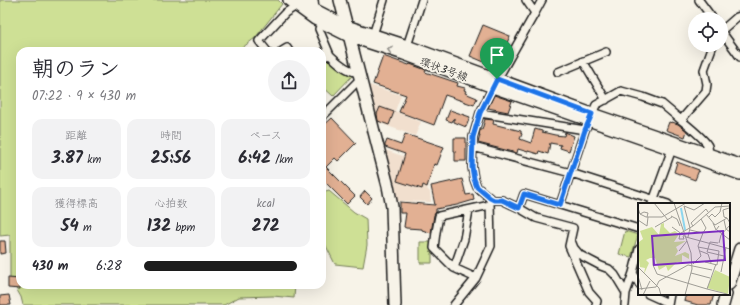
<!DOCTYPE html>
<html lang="ja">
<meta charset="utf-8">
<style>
:root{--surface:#fff;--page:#f2f2f3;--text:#2b2b33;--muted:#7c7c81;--accent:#1c1c1c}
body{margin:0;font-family:Kalam,"Klee One",sans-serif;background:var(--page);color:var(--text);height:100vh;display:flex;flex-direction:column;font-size:15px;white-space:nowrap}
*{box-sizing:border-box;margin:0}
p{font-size:13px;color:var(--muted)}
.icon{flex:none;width:22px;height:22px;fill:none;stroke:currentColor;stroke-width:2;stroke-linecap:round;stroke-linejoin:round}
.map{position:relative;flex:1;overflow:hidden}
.drawer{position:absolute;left:16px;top:47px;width:310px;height:242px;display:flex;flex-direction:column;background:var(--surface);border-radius:12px;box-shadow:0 4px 16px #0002}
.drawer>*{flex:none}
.fabs{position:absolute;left:688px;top:12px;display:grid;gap:8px}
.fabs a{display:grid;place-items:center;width:40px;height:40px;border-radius:50%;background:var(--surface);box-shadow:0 4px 16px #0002;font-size:20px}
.pin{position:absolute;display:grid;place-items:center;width:34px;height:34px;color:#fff;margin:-41px -17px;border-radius:50% 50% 50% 0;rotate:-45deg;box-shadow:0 0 4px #0007}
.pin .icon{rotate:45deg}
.round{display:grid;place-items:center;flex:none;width:42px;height:42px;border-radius:21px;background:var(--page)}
.head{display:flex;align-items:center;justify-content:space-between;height:68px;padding:0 16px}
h1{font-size:22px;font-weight:600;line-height:30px}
.stats{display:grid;grid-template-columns:repeat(3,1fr);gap:6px;height:68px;padding:4px 16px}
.stats div{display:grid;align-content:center;border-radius:10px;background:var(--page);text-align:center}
.stats b{font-size:17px;font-weight:600}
.stats small{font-size:11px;font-weight:400}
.stats p{font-size:11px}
ul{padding:0 16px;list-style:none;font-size:13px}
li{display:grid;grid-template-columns:64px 48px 1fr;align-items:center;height:30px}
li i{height:10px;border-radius:5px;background:var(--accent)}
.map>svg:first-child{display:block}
.built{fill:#f1dfce}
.green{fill:#cee095;stroke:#757e58}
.building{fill:#e2b093;stroke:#1c1c1c}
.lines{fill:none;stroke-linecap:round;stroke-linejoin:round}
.street-casing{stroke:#1c1c1c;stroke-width:10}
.secondary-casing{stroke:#1c1c1c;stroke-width:14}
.street{stroke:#f7f3e8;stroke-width:7}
.secondary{stroke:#f7f3e8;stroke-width:11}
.oneway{stroke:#94928c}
.route-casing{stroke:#fff;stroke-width:8}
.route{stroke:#1a73e8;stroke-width:5}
.labels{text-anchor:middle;stroke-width:4;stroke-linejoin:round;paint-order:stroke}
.street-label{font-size:11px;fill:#1c1c1c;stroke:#f7f3e8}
.inset-river{fill:none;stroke:#8dd6ee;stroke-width:2}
.inset-road{fill:none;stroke:#9f9d96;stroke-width:1}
.view{fill:#7b2cbf;fill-opacity:0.15;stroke:#7b2cbf;stroke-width:2}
.inset-edge{fill:none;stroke:#1c1c1c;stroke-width:2}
</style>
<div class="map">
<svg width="740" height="305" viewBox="0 0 740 305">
<rect width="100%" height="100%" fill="#f7f3e8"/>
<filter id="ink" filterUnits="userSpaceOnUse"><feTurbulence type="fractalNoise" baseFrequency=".025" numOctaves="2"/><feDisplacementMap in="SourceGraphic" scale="8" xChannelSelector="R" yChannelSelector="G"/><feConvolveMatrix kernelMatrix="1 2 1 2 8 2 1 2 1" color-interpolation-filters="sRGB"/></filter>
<g filter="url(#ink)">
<path class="built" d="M366,84L401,95L395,111L421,122L415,136L374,121Z
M382,149L435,167L427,189L430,192L431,202L394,201Z"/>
<path class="green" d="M0,0H278L282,4L255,38L238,51H20V285H295L294,298L273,296L239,297L224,305H23L21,297L10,278V235L0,236Z
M325,57L353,75L333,96L322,86V58Z
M329,191L354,212L366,219L367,245L363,267L335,264L323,240L322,239V193Z
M625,231L638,235L631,257L619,254Z
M420,242H432V263H420Z"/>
<path class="building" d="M483,25L510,36L496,67L470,56Z
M383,56L409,65L410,64L426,70L425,72L458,83L457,86L465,88L464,90L466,91L465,93L477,98L474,105L445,95L434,125L399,112L406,95L373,84Z
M494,95L512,101L508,112L488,108Z
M380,107L394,112L389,125L378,121L377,114Z
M450,110L470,117L466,127L454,122V118L452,122L446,120Z
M332,118L356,143L338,161L335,158L326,167L355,196L347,204L322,179V127Z
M485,119L494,120L493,124L521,131V133L522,134L520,139L531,143L535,129L542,131V132L555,135L564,136L565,132L574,136L569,151L560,148L561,145L550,143L548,154L539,151L538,154L528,151V152L518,149L517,153L478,143L480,135H479L480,130H482Z
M669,122L672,123V122L678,124L687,131L685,137L666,130Z
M405,134L444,147L437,165L434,164L427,187L423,185L422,189L397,181L405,154L385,147V145L387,140L401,145Z
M454,138H466V161H455V151H454Z
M677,162L699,170L695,180L674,172Z
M462,179L466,195L473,194L474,200L457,205L436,209V212L434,215L431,233L422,230V229L406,228L404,227L406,213H400V202L435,205L431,186Z
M365,191L372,198L367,204L360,197Z
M0,241H5L6,253L0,254Z
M8,278L20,279V289L8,288Z
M686,294H714L711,305H698L684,301Z
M9,295L11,305H0V296Z"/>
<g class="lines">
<g class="street-casing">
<path id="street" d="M314,0L315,10
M526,0L535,13L493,87L480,113L473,137L472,167L474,179L477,187L490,198L494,200H502L519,208L536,218L573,228L569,246L589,292L597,301L596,305
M699,0L713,19
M535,13L542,0
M721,31L740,57
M721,31L737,17L740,16
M373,35L384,0
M407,46L422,0
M267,51L259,41L285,13L293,8L295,4
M282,51L287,48L289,51
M330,55C338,63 347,71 359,73
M322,57L330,55L319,29L322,22
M583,61L606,100
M558,72L606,52
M480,113L585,130
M322,117L360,79
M473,147L571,173L668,204
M708,156C708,153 709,149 708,146C706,140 687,125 681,120L706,91L707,84L704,70L713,45
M652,204L672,149
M519,208L524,194L560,205
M639,229L560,205L585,130L596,105L621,91L643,97L662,104L681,120
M572,243L574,248L580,255L601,266L609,269L615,275L626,293L625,305
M639,249L633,273L639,284
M454,268L464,239L469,210
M476,278L454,268L434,248L436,232L439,216L490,205
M626,293L633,273
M648,294L668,303
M454,305L476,278L491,246L490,201
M668,305L670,294"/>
</g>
<g class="secondary-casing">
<path id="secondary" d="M289,0L315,19L349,36L404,54L493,87L672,149L740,174
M340,0L388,186L392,207L395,305
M305,2L315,10L346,26L407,46L592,114L740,165
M729,284L740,249
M723,305L726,294"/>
</g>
<use href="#street" class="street"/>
<use href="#secondary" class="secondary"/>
</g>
<defs><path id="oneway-chevron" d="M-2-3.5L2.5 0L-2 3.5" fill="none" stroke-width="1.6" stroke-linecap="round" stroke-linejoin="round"/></defs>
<use class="oneway" href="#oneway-chevron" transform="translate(390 50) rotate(-162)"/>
</g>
<g class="lines" filter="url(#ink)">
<g class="route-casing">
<path id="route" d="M497,79L592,114L585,130L560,205L524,194L519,208L502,200H494L490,198L477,187L474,179L472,167L473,137L480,113Z"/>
</g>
<use href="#route" class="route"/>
</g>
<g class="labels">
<g class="street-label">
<text transform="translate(444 69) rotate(20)" y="4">環状3号線</text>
</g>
</g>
<g transform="translate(638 203)">
<rect width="92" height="92" fill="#f7f3e8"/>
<path d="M26,20V24L32,30L37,28L41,31L36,39L48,38L38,44L40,48L37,53L47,49L51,51V56L44,52V59H39L30,68L28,63L21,67L17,55H12L8,57L11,60L6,71L7,65L2,64L0,51L1,39L5,36L2,28L14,24L21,32L23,21ZM77,67L92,74L90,91L69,85Z" fill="#cee095"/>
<path class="inset-river" d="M43,5L47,27"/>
<path class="inset-road" d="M16,0L30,17M36,0L53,50L54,66L47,92M46,3L52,25L50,34M46,3L56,7L67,0M0,5L2,11L8,14H24L48,0M2,11L6,9L10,10L9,14M68,11L77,22L89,15L92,20M33,13L39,16L42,23M71,14L74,11L77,14L82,9L84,0M89,15L86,14L85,7L91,5M63,16L68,25L65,30M0,17L9,23L10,14M86,17L88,26L92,29M75,20L78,27L81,23M55,23L53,20L68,6L70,9M17,24L34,14M34,24L48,34L92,46M52,27L65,30L60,43L63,53L55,61M79,27L92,37M43,30L55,23L77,4L92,3M42,31L41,36H46L45,33M80,40L72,39L69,49L86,53M81,40L83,32L92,22M60,44L81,48L79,62M41,48L49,38M62,48L70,51L73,60M15,53V62L19,71L69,86L78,61M67,59L79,62M0,64L21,85L23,92M83,69L88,44M53,70L72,75M0,73L4,87M18,84L21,78L50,62L74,67M0,86L18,84M69,86L89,91M5,92L12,78"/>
<path class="view" d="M85,28L87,57L16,62L14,33Z"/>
<rect width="92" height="92" class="inset-edge"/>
</g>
</svg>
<div class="fabs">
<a><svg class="icon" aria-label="locate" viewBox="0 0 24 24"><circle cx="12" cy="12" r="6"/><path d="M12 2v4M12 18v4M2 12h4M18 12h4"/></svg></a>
</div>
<div class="pin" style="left:497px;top:79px;background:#1e9e55"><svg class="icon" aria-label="arrive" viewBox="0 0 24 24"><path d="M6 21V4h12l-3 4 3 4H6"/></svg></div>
<section class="drawer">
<div class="head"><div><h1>朝のラン</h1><p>07:22 · 9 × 430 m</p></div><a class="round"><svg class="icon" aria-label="share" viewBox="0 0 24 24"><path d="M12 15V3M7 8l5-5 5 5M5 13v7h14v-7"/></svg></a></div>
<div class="stats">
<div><p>距離</p><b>3.87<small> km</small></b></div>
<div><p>時間</p><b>25:56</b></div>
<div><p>ペース</p><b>6:42<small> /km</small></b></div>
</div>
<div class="stats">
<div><p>獲得標高</p><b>54<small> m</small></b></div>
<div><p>心拍数</p><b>132<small> bpm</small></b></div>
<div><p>kcal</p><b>272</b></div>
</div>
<ul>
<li><b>430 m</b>6:28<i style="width:92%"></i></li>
</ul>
</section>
</div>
